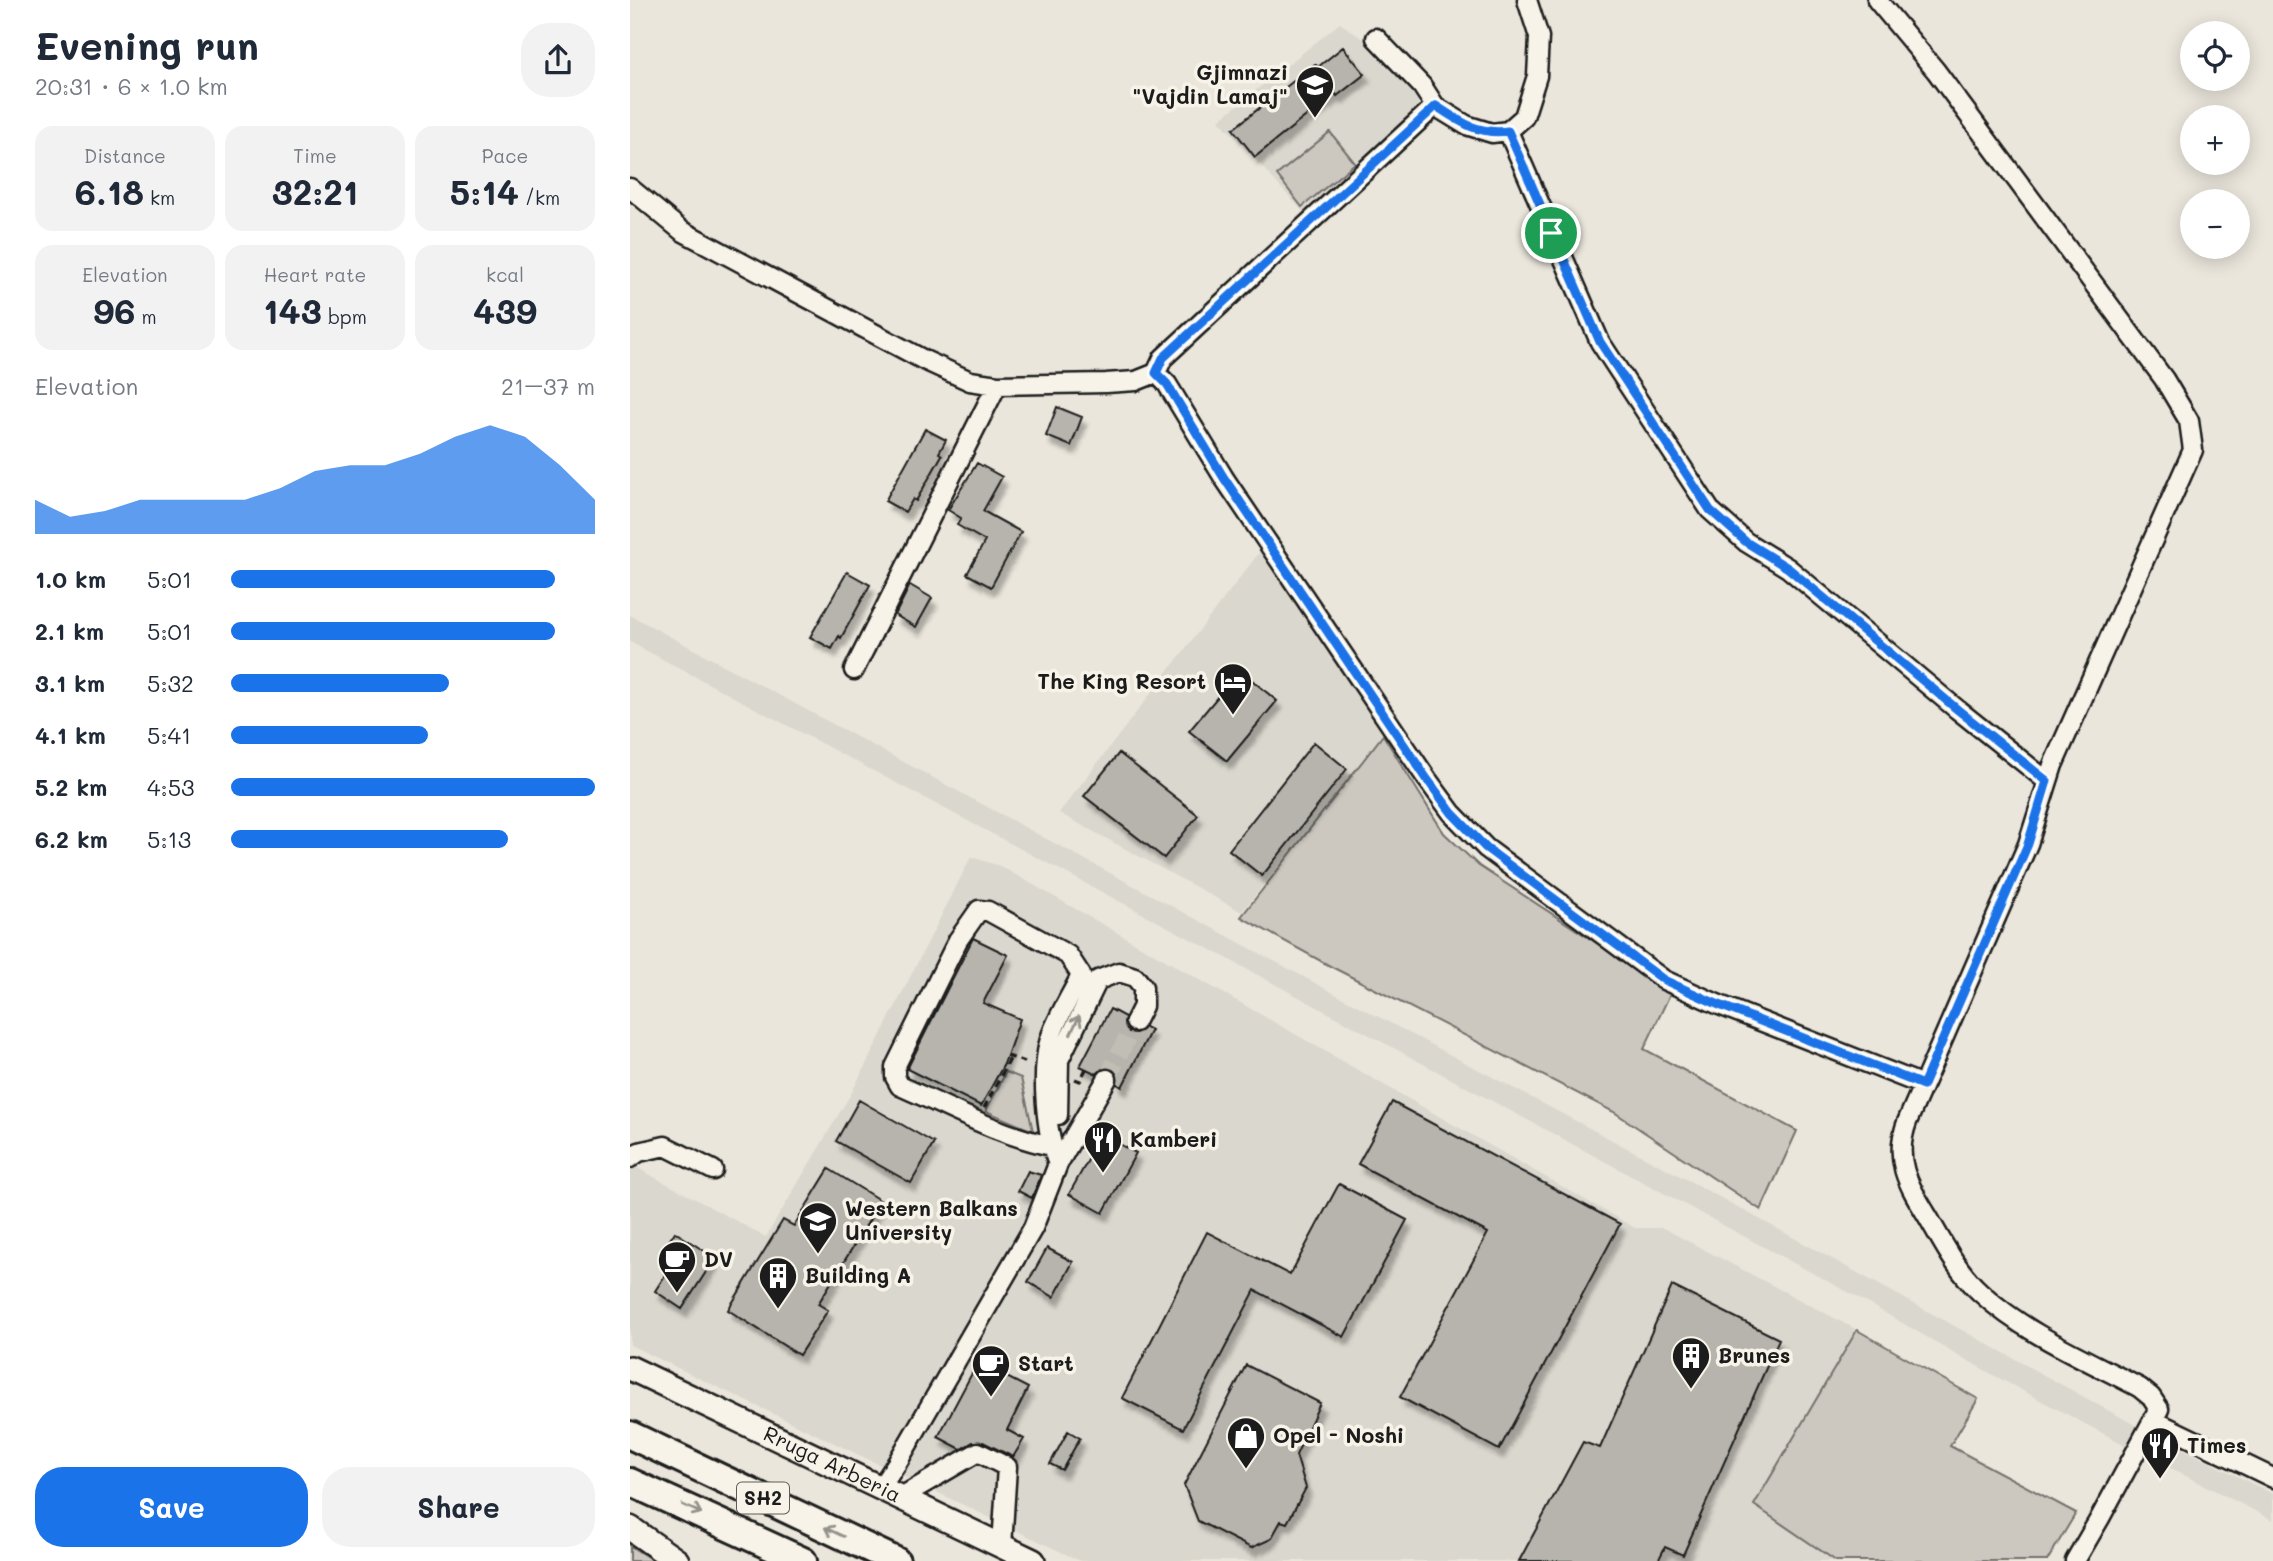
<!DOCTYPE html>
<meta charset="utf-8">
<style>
:root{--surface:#fff;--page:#f2f2f3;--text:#1f2937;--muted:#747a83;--accent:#1a73e8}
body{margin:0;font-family:Mali,sans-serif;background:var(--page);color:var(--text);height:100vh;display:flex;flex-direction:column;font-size:26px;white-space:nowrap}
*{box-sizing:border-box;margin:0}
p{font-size:23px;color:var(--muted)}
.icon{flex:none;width:38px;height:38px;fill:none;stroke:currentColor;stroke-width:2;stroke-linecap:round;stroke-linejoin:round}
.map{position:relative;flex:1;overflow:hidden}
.sheet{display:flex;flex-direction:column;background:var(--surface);width:630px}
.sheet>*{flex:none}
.tools{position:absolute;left:1550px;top:21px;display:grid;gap:14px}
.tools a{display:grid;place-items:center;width:70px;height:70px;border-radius:50%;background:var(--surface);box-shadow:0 4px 18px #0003;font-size:35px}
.pin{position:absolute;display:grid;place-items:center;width:60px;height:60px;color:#fff;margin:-30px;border:4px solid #fff;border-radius:50%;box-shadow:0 2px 7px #0007}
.round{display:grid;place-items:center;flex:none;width:74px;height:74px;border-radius:28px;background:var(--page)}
.head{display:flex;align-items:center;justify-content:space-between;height:119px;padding:0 35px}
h1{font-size:38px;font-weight:800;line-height:52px}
.metrics{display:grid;grid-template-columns:repeat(3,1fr);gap:10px;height:119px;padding:7px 35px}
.metrics div{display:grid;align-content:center;border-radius:18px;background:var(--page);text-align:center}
.metrics b{font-size:35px;font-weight:800}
.metrics small{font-size:19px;font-weight:400}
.metrics p{font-size:19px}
.chart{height:196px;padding:14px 35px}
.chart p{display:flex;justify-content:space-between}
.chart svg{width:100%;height:126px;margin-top:7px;fill:var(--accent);opacity:.7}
.primary-button{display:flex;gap:14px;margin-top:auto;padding:14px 35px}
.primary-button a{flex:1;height:80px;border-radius:28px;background:var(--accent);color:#fff;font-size:28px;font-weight:800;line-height:80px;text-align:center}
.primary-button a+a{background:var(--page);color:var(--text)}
ul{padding:0 35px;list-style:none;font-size:23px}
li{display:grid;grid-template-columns:112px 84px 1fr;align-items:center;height:52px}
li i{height:18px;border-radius:9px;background:var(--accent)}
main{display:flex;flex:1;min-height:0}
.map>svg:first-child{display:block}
.built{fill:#dad7ce}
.green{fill:#ccc8c0;stroke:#74726e;stroke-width:2}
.building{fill:#b6b4ac;stroke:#1c1c1c;stroke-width:2;filter:url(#shadow)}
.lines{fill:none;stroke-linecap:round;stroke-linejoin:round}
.minor-tunnel{stroke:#c1beb6;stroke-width:18;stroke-dasharray:18 9;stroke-linecap:butt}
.minor-casing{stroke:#1c1c1c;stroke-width:23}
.major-casing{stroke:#1c1c1c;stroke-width:28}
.highway-casing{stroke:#1c1c1c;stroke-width:32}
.path{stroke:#1c1c1c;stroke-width:3.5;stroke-dasharray:7 5;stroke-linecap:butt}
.minor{stroke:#f7f3e8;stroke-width:18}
.major{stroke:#f7f3e8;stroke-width:23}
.highway{stroke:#f7f3e8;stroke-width:26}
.oneway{stroke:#94928c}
.route-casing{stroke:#fff;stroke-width:14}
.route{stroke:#1a73e8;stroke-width:9}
.labels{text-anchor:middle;stroke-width:7;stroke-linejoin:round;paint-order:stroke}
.shield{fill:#f7f3e8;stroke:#5e5c59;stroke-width:2}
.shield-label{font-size:19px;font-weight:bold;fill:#1c1c1c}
.poi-label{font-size:21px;font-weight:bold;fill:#1c1c1c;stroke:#f7f3e8;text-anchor:start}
.street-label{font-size:21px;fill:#1c1c1c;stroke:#f7f3e8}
</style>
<main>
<section class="sheet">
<div class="head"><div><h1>Evening run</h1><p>20:31 · 6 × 1.0 km</p></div><a class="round"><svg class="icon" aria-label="share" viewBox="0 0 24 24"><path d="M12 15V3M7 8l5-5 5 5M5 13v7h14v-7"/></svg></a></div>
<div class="metrics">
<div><p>Distance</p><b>6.18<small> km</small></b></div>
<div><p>Time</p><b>32:21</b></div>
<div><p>Pace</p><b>5:14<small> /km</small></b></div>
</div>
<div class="metrics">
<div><p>Elevation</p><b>96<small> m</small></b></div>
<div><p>Heart rate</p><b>143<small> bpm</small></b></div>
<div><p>kcal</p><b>439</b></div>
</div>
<div class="chart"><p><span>Elevation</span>21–37 m</p>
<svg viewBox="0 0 160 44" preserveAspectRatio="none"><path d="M0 44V32L10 38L20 36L30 32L40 32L50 32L60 32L70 28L80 22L90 20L100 20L110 16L120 10L130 6L140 10L150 20L160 32V44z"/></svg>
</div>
<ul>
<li><b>1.0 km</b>5:01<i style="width:89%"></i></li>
<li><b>2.1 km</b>5:01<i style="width:89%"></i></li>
<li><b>3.1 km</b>5:32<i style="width:60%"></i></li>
<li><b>4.1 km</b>5:41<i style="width:54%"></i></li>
<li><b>5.2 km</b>4:53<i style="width:100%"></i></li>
<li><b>6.2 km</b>5:13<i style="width:76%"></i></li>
</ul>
<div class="primary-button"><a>Save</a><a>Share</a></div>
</section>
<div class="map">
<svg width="1643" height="1561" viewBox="0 0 1643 1561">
<defs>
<filter id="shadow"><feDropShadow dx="4.5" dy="8" stdDeviation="2" flood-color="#0004"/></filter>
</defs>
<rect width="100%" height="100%" fill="#eae6dc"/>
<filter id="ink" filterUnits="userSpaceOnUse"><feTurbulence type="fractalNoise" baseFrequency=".0143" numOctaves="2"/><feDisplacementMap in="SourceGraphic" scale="14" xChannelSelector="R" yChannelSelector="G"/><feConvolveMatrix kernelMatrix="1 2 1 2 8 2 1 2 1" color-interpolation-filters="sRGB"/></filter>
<g filter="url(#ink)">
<path class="built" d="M710,23L739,43L783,90L787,95L788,103L786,111L781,117L677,216L589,120Z
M632,549L753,735L612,912L429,813Z
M0,615L709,996L1071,1187L1505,1425L1643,1494V1520L1495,1445L1365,1376L1225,1296L585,952L0,642Z
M341,857L370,866L1005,1228H1033L1227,1330L1124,1505L1206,1561H450L0,1345V1164L136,1237L222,1092Z"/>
<path class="green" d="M700,132L725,163L672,207L647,175Z
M753,735L814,833L849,866L1043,993L1041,992L1014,1049L1167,1131L1131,1210L984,1112L700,966L611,917Z
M376,1072L391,1078L403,1131L356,1111Z
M1227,1330L1348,1399L1320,1446L1446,1513L1417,1561H1206L1124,1505Z
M0,1546L24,1561H0Z"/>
<path class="building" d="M713,47L735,74L707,96L705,93L625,157L603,129L685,64L688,67Z
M427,407L452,417L441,446L416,436Z
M295,429L316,440L309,453L312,455L286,501L283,499L275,512L255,501Z
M347,463L372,477L353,511L391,532L361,587L337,574L355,541L327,525L331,518L318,510Z
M217,572L240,585L211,638L209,636L202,649L180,637Z
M280,585L302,598L286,627L265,615Z
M610,670L647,701L597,761L559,731Z
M684,742L717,769L632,876L599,850Z
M489,753L568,815L534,858L454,796Z
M343,938L378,955L353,1003L390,1019L374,1064L351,1106L277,1069Z
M480,1009L495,1017L494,1023L499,1032L506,1033L515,1027L521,1030L492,1087L487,1084V1074L482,1069H472L467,1074L450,1066Z
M229,1100L304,1143L281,1183L206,1141Z
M762,1102L990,1224L869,1450L770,1397L858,1233L728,1164Z
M472,1135L506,1153L473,1213L439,1194Z
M199,1169L251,1201L188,1304L198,1310L169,1355L98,1310L153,1220L164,1226Z
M398,1171L411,1175L402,1198L388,1191Z
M709,1184L777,1220L714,1337L625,1290L553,1429L492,1398L577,1232L660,1275Z
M45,1232L85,1258L52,1309L25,1291L50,1252L37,1244Z
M417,1248L443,1262L424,1297L398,1282Z
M1042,1286L1149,1339L1053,1555L1035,1547L1028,1561H889L953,1442L970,1448Z
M348,1362L398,1388L377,1430L394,1439L383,1457L353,1442H343L331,1449L308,1437Z
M616,1365L690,1403L666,1455L676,1488L657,1523L651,1521L641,1539L621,1548L568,1521L554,1485Z
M438,1431L450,1438L432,1470L420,1464Z"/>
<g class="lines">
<path class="minor-tunnel" d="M477,1079L505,1022"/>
<g class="minor-casing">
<path id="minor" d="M1247,0L1306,71L1534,379L1559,421L1563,450L1423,765L1398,844L1277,1122C1263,1160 1278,1184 1298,1217C1313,1243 1327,1271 1350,1292C1395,1334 1456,1359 1510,1388L1521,1397L1529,1409L1470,1518L1445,1561
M746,38L792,86L805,106L836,125L862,133L878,131L894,117L907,76L909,37L897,0
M878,131L970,342L1080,510L1116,542L1158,568L1328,710L1417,781
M0,188L52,231L294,360L340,381L367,385L476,383L506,381L526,373L533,358L805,106
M526,373L537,384L594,478L797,779L822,813L856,848L1034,980L1087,1004L1293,1085
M224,670L367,385
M428,1115L429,1060L468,980L489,972L505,977L513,987V1006L505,1022
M421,1146C368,1135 319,1107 270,1086L265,1077V1067L328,940L349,910L358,911L438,955L451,975C441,996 427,1017 420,1039C410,1071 416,1134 428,1164
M0,1158L9,1152L35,1146L83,1170
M1523,1420L1643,1478
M251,1487L267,1463L403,1228L428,1164L477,1079
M271,1497L348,1452L377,1467L372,1546"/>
</g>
<g class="major-casing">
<g id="major">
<path id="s1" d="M0,1368L403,1561"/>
<path d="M0,1528L47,1561"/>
</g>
</g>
<g class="highway-casing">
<path id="highway" d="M0,1435L266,1561
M0,1482L173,1561"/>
</g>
<path class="path" d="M377,1056L398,1063
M445,1079L450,1081L456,1069
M354,1108L381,1057"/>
<use href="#minor" class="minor"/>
<use href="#major" class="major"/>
<use href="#highway" class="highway"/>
</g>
<defs><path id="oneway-shaft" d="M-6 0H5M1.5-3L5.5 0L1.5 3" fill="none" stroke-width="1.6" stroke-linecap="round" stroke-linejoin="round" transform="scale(1.75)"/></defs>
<g class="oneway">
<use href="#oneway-shaft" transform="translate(445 1025) rotate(-64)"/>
<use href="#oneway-shaft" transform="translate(62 1509) rotate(24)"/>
<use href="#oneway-shaft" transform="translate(204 1532) rotate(-155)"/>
</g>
</g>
<g class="lines" filter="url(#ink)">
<g class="route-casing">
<path id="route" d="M806,106C830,122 848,135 878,131L970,342L1080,510L1116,542L1158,568L1328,710L1417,781L1398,844L1293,1085L1087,1004L1034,980L856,848L822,813L797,779L594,478L537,384L526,373L533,358Z"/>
</g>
<use href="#route" class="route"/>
</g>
<defs>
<g id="school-pin" transform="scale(2.0125)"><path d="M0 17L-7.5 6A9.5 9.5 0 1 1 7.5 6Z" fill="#1c1c1c" stroke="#f7f3e8"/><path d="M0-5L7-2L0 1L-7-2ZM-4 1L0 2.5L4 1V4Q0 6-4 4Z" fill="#fff"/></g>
<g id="hotel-pin" transform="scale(2.0125)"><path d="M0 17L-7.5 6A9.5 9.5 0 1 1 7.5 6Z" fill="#1c1c1c" stroke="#f7f3e8"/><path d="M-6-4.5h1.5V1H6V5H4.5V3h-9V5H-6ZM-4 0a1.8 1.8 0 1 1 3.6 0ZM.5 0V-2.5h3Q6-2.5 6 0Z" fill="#fff"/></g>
<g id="restaurant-pin" transform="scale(2.0125)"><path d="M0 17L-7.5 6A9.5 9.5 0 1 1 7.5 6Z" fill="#1c1c1c" stroke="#f7f3e8"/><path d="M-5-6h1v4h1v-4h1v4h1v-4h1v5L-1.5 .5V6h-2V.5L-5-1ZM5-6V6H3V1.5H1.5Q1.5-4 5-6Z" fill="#fff"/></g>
<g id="university-pin" transform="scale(2.0125)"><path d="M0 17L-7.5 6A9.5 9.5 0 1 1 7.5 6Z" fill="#1c1c1c" stroke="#f7f3e8"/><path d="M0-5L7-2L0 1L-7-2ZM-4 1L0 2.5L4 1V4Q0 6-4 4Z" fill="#fff"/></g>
<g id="cafe-pin" transform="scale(2.0125)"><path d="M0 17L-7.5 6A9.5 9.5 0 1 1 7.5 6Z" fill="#1c1c1c" stroke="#f7f3e8"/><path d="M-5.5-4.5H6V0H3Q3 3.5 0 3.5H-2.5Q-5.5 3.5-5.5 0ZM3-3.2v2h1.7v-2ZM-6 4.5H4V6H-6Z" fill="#fff"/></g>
<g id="building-pin" transform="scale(2.0125)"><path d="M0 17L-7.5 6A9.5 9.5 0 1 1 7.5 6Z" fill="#1c1c1c" stroke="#f7f3e8"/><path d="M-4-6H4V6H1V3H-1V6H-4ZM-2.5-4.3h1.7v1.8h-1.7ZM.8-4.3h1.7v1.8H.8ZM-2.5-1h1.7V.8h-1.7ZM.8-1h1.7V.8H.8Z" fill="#fff"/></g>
<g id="shop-pin" transform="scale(2.0125)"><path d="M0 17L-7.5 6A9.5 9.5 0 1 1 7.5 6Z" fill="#1c1c1c" stroke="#f7f3e8"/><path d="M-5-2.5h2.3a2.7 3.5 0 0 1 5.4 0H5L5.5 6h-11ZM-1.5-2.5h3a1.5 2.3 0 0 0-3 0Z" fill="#fff"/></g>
</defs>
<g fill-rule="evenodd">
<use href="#school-pin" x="685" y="85"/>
<use href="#hotel-pin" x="603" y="682"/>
<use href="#restaurant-pin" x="473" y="1140"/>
<use href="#university-pin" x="188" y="1221"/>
<use href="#cafe-pin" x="47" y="1260"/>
<use href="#building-pin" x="148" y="1276"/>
<use href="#building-pin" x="1061" y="1356"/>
<use href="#cafe-pin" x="361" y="1364"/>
<use href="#shop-pin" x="616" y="1436"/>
<use href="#restaurant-pin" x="1530" y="1446"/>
</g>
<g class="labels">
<rect class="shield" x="107" y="1482.5" width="52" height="31" rx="5"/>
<g class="shield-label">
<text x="133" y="1505">SH2</text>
</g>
<g class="poi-label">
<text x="658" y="80" text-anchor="end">Gjimnazi<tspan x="658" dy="24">"Vajdin Lamaj"</tspan></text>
<text x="576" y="689" text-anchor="end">The King Resort</text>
<text x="500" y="1147">Kamberi</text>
<text x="215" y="1216">Western Balkans<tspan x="215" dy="24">University</tspan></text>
<text x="74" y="1267">DV</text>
<text x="175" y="1283">Building A</text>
<text x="1088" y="1363">Brunes</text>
<text x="388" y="1371">Start</text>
<text x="643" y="1443">Opel - Noshi</text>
<text x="1557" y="1453">Times</text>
</g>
<g class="street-label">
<text dy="7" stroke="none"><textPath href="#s1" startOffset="224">Rruga Arberia</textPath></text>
</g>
</g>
</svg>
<div class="tools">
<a><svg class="icon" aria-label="locate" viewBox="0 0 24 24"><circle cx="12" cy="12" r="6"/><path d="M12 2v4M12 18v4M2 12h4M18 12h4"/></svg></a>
<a>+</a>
<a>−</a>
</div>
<div class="pin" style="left:921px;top:233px;background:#1e9e55"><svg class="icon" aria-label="arrive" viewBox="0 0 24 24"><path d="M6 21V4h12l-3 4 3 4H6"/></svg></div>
</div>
</main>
